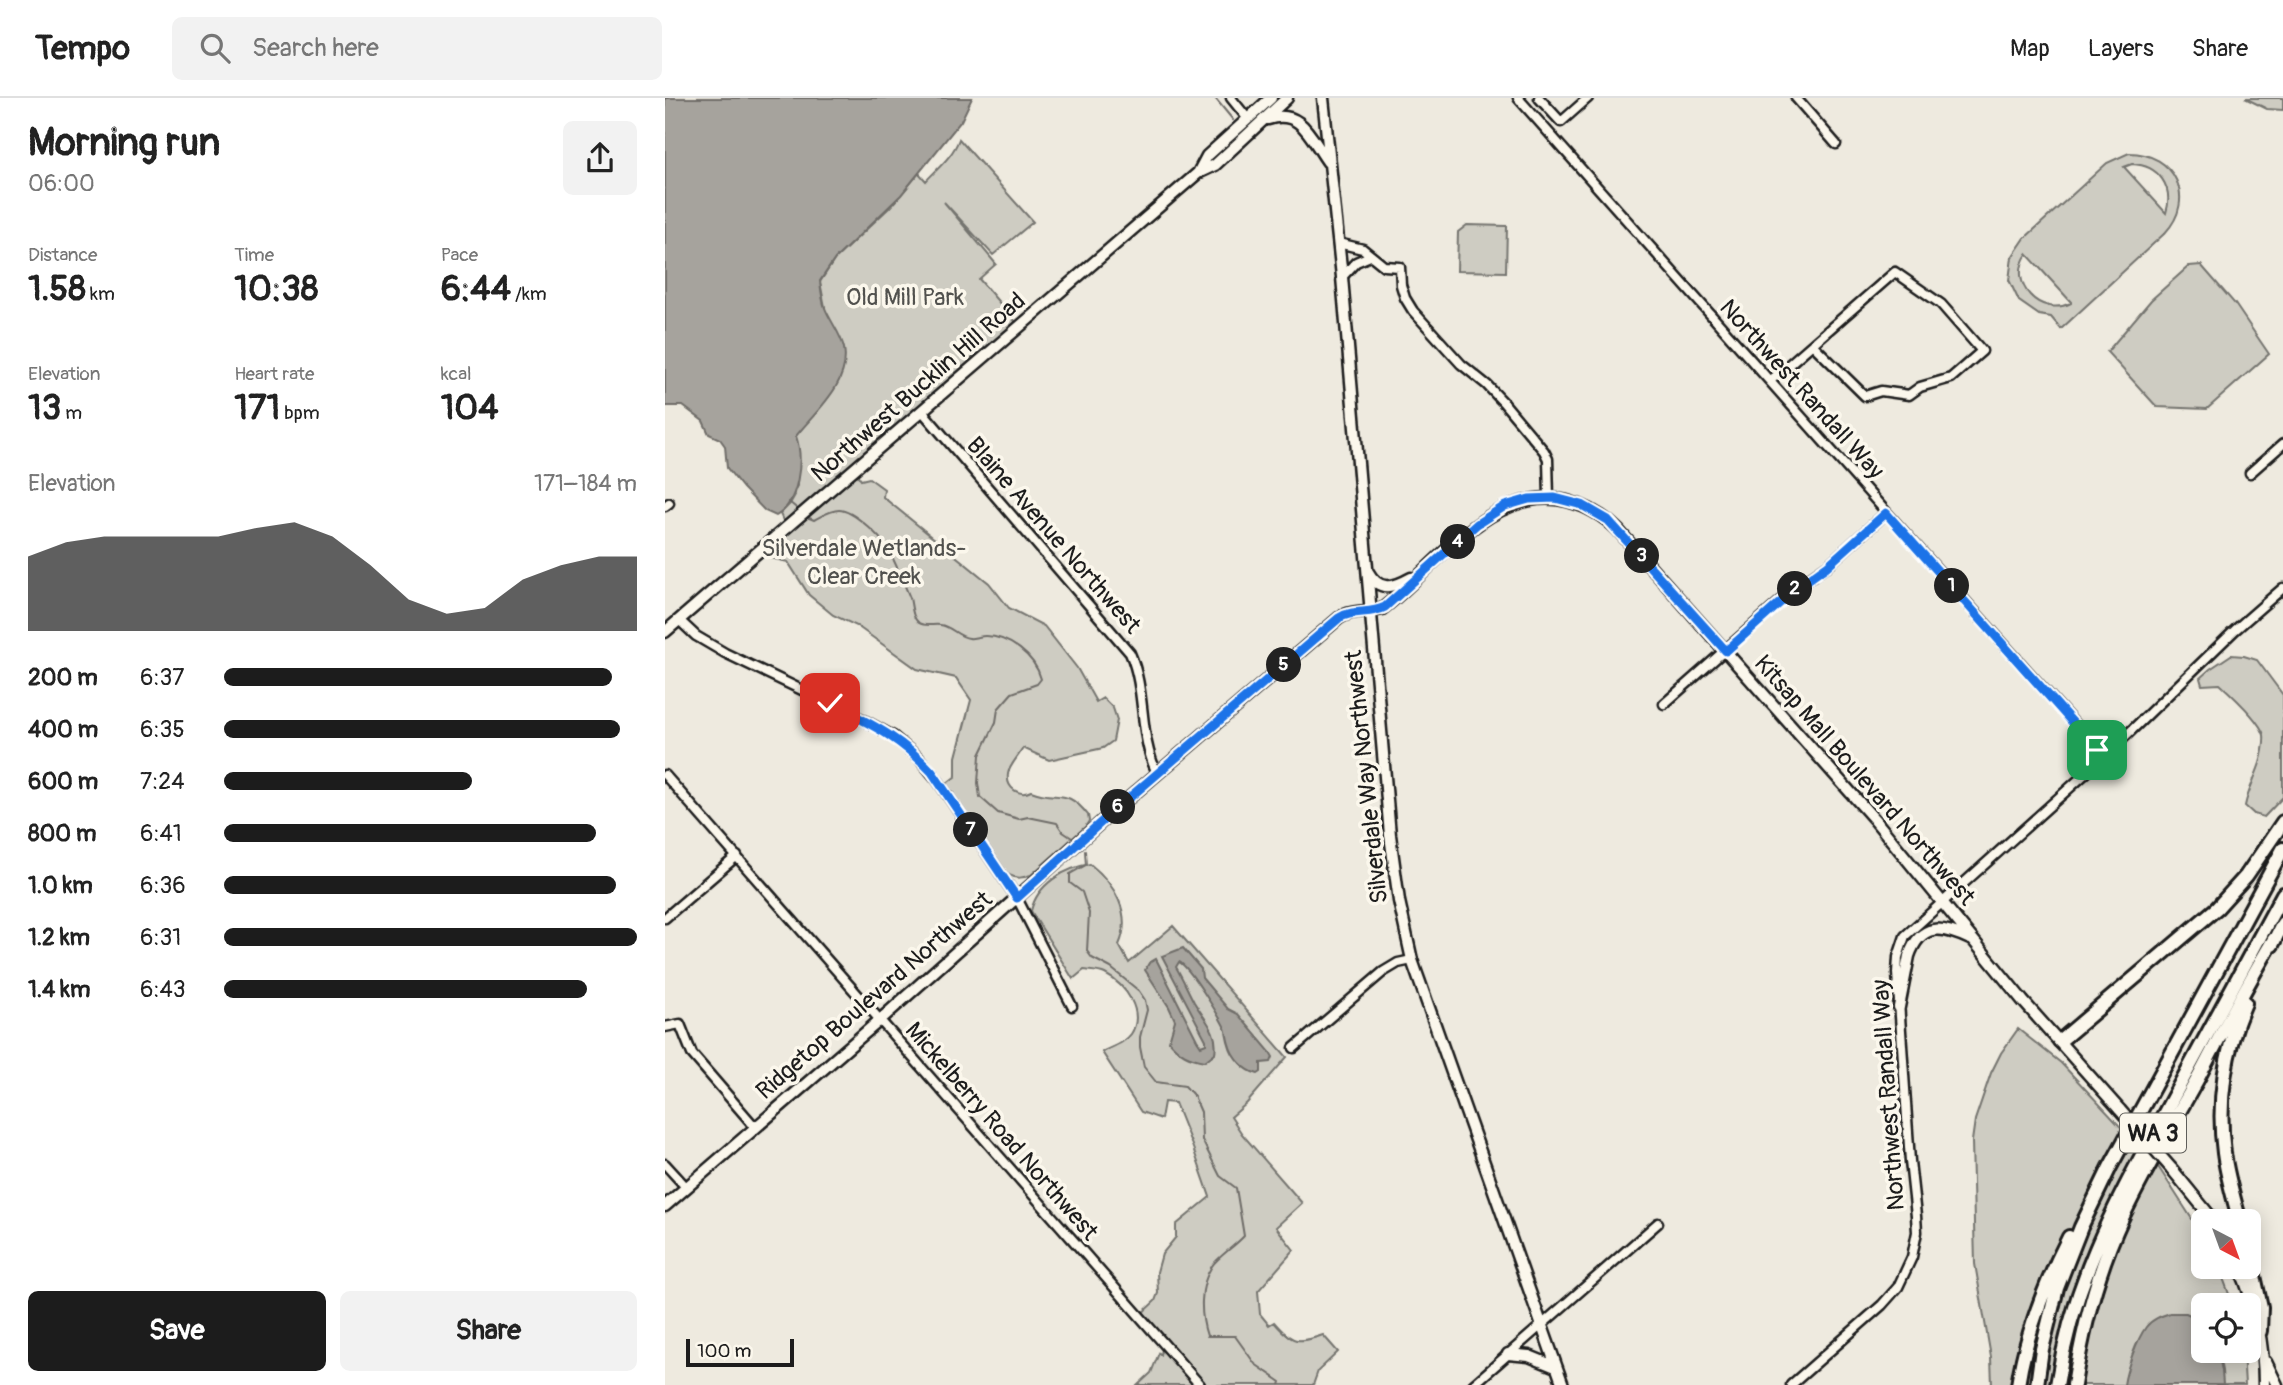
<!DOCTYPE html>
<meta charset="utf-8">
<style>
:root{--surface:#fff;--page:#f2f2f2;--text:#222;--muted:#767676;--line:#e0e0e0;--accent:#1c1c1c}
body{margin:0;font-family:Pangolin,sans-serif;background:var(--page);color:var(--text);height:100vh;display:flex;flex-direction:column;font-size:26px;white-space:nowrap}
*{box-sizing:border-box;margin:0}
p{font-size:23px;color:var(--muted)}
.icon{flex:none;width:38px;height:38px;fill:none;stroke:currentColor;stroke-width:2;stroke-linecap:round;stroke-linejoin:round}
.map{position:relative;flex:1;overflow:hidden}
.side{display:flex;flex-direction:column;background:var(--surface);width:665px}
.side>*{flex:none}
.needle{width:46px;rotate:139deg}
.buttons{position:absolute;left:1526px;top:1111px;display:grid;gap:14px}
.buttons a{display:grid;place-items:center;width:70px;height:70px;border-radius:10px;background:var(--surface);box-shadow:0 4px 18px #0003;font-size:35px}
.scale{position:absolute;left:21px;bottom:18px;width:108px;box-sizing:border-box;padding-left:7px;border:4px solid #1c1c1c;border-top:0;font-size:19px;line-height:24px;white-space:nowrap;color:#1c1c1c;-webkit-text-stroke:5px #fbf7ec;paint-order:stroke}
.pin{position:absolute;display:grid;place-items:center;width:60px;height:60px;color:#fff;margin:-30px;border-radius:14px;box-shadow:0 4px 10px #0006}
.km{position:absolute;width:35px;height:35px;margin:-18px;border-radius:50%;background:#222;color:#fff;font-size:19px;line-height:35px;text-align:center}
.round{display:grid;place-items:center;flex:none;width:74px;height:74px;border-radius:10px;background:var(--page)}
.overview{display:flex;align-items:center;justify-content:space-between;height:119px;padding:0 28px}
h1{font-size:38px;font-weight:700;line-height:52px}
.metrics{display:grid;grid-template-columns:repeat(3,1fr);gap:10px;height:119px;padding:7px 28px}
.metrics div{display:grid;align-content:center}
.metrics b{font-size:35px;font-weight:700}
.metrics small{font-size:19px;font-weight:400}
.metrics p{font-size:19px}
.chart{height:196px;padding:14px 28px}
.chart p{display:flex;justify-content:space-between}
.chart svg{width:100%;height:126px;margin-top:7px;fill:var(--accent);opacity:.7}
.cta{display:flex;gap:14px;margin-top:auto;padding:14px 28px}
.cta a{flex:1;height:80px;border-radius:10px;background:var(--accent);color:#fff;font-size:28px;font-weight:700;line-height:80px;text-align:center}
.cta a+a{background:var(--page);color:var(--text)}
ul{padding:0 28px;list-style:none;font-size:23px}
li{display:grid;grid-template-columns:112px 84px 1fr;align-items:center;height:52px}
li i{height:18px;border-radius:9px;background:var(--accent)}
header{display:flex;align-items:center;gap:42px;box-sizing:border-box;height:98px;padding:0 35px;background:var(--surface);border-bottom:2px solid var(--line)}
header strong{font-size:33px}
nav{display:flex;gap:38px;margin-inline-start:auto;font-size:24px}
.search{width:490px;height:63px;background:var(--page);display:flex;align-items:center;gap:18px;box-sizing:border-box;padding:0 24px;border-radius:10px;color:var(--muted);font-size:26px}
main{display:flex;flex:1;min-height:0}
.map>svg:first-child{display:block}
.green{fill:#ceccc2;stroke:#75746f;stroke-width:2;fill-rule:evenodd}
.water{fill:#a6a39d;stroke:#6f6d69;stroke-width:2}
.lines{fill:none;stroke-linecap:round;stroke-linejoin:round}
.stream{stroke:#6f6d69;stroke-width:2}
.minor-casing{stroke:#1c1c1c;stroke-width:13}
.major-casing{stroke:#1c1c1c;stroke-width:15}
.highway-casing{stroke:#1c1c1c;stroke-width:18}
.minor{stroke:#fbf7ec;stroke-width:8}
.major{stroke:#fbf7ec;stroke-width:10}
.highway{stroke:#fbf7ec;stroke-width:12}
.major-bridge-casing{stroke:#1c1c1c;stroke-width:15;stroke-linecap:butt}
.major-bridge{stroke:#fbf7ec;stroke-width:10}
.route-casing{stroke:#fff;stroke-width:14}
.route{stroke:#1a73e8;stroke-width:9}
.labels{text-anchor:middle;stroke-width:7;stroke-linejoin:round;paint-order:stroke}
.shield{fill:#fbf7ec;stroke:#5f5e5a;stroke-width:2}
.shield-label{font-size:23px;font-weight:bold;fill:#1c1c1c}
.park-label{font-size:24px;fill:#51514e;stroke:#fbf7ec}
.street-label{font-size:24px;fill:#1c1c1c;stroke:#fbf7ec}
</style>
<header>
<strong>Tempo</strong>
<div class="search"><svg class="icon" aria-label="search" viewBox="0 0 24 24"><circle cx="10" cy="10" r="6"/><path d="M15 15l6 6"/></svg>Search here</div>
<nav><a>Map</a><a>Layers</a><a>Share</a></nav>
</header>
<main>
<section class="side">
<div class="overview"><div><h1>Morning run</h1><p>06:00</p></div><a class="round"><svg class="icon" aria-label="share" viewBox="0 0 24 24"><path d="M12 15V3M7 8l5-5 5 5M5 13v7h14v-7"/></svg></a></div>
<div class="metrics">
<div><p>Distance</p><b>1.58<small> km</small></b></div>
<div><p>Time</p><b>10:38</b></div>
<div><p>Pace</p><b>6:44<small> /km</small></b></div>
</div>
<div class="metrics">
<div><p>Elevation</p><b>13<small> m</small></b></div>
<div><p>Heart rate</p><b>171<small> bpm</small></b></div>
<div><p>kcal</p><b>104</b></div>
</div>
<div class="chart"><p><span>Elevation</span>171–184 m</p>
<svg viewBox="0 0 160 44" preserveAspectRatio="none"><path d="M0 44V18L10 13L20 11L30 11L40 11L50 11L60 8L70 6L80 11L90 21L100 33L110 38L120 36L130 26L140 21L150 18L160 18V44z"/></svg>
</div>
<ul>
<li><b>200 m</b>6:37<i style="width:94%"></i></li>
<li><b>400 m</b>6:35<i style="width:96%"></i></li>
<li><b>600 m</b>7:24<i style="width:60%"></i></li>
<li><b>800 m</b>6:41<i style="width:90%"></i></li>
<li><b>1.0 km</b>6:36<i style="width:95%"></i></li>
<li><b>1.2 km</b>6:31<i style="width:100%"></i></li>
<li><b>1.4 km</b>6:43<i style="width:88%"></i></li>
</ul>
<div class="cta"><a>Save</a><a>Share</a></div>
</section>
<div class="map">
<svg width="1618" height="1287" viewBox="0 0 1618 1287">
<rect width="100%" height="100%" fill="#eeeadf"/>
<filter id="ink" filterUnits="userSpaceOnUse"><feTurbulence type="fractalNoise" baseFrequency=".0143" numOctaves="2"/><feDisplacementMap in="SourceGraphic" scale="14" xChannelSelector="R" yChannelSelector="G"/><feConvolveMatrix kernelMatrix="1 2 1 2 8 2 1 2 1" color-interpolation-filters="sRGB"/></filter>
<g filter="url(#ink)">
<path class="green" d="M1580,0H1618V12L1602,11Z
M294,41L368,124L328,157L279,104L331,166L314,181L355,229L189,372L196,382L204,380L219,391L218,399L324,485L344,510L379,528L412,570L431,604L438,600L448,610L452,622L448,643L438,650L384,662L358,650C354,658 344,668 343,676C341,691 355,699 366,693C393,704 400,688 423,717L424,723L420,729L366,777C358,780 352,781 344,777C320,762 294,714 277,689L291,678V659L306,602L291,580L252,571L192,528L168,517L144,497L123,464L101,459L95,452L121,429L115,416L125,406L130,397L128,394L132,388L131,338L140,326L160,209L155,184L170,161L225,109L254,75L261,83C273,70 288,58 294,41Z
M1464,55C1510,55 1532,101 1500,135L1396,231L1386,219L1374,217L1354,203L1344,182L1347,159L1360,140L1442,65ZM1467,66C1494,67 1509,89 1501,115L1459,69ZM1362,156L1406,204V205C1375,220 1342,185 1362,156Z
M802,127L842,128L841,174L792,173L793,134Z
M1536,167L1570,206L1604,256L1542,311L1492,309L1442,254L1486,202L1524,168Z
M1566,557L1579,558L1592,562L1618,597V699L1599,719L1589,716L1580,708C1583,693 1590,680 1595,665C1597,659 1600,644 1599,637C1595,623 1566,596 1555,586L1537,587L1535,580L1545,571Z
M425,766C449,785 468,816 454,847L464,865L508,828L622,959L582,1005L566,1019L577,1036L637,1105L611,1129L629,1152L593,1193L595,1216L604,1227L609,1224C627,1245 632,1246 658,1237L673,1254L653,1273L648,1287H473L486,1275L494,1255L496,1257L498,1245L474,1218L490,1203L493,1195L492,1174L497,1156L511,1139V1127L545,1099L528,1050L510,1005L499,1004L496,1021L476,1014L437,954C446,949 460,945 466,936C480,914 461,887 440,876C434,873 425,873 419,872L408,881L366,813C372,786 400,770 425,766Z
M1353,931L1396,965L1494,1070L1538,1138V1169H1554L1568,1207L1538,1208V1253H1578L1580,1287H1327L1326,1259L1310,1166L1307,1043L1310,1022L1326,975L1336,955Z"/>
<path class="water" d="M0,0H307L296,23L236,97L170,161L155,183C156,192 157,202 160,210C165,223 176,236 179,250C186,285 150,314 131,338C139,361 134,405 111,418L100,413L78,390L62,370L60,348L55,341L44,336L38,323L18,308H0Z
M518,850L536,871L537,880L563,911L573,916L605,954L608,959L606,964L596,965V974L593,976C580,973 567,959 564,946C562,941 562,935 560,930C554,918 524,868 514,864L511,869C518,881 523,893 529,904C539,921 554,934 550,955L540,963C523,960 515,956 504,943L510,922L504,909L480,872L484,865L491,861L532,942L536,948L541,946V942L497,858Z
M1505,1215H1521L1538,1223V1253H1553L1557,1273L1558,1287H1459C1461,1272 1472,1241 1481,1229C1487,1221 1496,1218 1505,1215Z"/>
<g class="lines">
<path class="stream" d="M550,0L568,22
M124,404L135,413
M142,419L149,422C157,418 165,412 174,412C188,412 216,439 223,451C230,463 240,488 245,500C247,508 247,520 254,525C261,529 268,526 275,527C286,528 293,539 304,540C309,541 315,538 320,538C344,538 370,558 376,581L372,586L347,595L333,611L331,624L315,657L313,685L315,699L333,715L354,721L363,719L392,725L398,734L407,740
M420,753L421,767L405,776V785L417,794L424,815L422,853L427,860L446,870L474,893L480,902L482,912L475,939V949L479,969L491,984L520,988L529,998L536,1014L537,1042L555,1078L571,1090L579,1138C571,1147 552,1160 547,1168C534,1188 535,1217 542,1238H570L590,1266L616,1284L615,1287"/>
<g class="minor-casing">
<path id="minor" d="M566,0L583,21
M853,0L1439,659
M874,0L896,24L923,0
M1131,0L1171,46
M673,145L698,151L719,168L735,169L736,187L740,200L748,213L796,266L822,287L838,304L879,353L883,361L884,400
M677,179L691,164L705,158
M1105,283L1230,174L1276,206L1317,253L1286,280L1255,289L1244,297L1216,293L1200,298L1148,247
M257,313L465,555C482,594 473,637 492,675
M1585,375L1618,346
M0,408L4,405
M14,522L31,538L60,555L195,620L228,638L253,659L273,683L352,800L407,908
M999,606L1134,487L1162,468L1221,415
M0,677L535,1287
M0,820L72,758
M0,929L15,926L27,956L90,1029
M629,950L718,874L733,865L747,862
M0,1066L21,1089
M808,1287L993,1125
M1126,1287L1217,1207L1233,1189L1247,1159L1252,1134L1251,1118L1245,1063L1232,875L1233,859L1240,838L1439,659L1570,532L1618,490"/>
</g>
<g class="major-casing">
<path id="major" d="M658,0L677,179L725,737L734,803L747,862L898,1287
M603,21C637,10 646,41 663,64
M533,75L542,58L606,0
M703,474C714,494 728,490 746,480
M0,534L533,75L550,67L622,0
M1234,909L1244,858C1256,824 1277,828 1305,841
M1506,1070L1550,1124
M0,1108L215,922L443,718L674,520C687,511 703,515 717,511C769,471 828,384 902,403C922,408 938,417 953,432L1209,721L1358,903L1455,1012
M1574,1169C1591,1207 1599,1246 1599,1287
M843,1256L864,1258L891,1269
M1601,1264L1612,1287"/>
</g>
<g class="highway-casing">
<path id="highway" d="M1607,847L1618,825
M1395,943L1552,810L1581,778L1618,724
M1575,1124C1569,1101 1562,1078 1559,1055C1552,1004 1560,951 1580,905
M1584,1156L1596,1209L1595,1233
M1353,1287C1361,1235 1380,1186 1404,1139
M1372,1287L1377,1251L1392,1190L1416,1129L1445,1069L1618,751
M1392,1287C1409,1177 1453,1102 1504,1007C1542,937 1580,866 1618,796
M1409,1287C1418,1229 1433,1171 1458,1118C1480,1071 1507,1027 1532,982C1557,935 1581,887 1609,841"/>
</g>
<use href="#minor" class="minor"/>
<use href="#major" class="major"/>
<use href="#highway" class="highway"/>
<g class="major-bridge-casing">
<path id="major-bridge" d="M1455,1012L1506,1070"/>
</g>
<use href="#major-bridge" class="major-bridge"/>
</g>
</g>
<g class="lines" filter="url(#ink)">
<g class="route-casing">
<path id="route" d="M165,605C206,626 235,639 267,674L352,800L443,718L674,520C688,511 705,517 720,509L812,426L840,408L864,401L890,400L917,407L943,422L1061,553L1134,488L1162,468L1221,415L1432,652"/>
</g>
<use href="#route" class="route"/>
</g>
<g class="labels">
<rect class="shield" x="1455" y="1015.5" width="66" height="39" rx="5"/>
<g class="shield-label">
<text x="1488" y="1043">WA 3</text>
</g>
<g class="park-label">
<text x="240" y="207">Old Mill Park</text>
<text x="199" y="458">Silverdale Wetlands-<tspan x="199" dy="28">Clear Creek</tspan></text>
</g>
<g class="street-label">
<text transform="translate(253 289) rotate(-41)" y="8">Northwest Bucklin Hill Road</text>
<text transform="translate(1137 291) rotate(48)" y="8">Northwest Randall Way</text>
<text transform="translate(389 437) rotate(49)" y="8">Blaine Avenue Northwest</text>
<text transform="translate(701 679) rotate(-96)" y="8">Silverdale Way Northwest</text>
<text transform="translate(1200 682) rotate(49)" y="8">Kitsap Mall Boulevard Northwest</text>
<text transform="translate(209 897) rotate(-41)" y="8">Ridgetop Boulevard Northwest</text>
<text transform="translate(1223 997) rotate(-94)" y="8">Northwest Randall Way</text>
<text transform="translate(337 1033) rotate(49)" y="8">Mickelberry Road Northwest</text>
</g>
</g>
</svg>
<div class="buttons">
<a><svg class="needle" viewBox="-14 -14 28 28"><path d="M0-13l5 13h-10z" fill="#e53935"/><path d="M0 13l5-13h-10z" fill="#767676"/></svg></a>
<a><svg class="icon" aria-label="locate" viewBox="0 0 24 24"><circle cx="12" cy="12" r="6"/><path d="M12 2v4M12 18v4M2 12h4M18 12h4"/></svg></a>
</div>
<div class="scale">100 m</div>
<div class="pin" style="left:1432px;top:652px;background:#1e9e55"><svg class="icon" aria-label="arrive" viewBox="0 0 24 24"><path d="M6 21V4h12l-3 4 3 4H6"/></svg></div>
<div class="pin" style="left:165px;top:605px;background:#d93025"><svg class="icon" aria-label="check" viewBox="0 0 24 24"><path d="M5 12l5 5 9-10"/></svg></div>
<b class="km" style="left:1287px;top:488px">1</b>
<b class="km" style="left:1130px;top:491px">2</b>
<b class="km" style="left:977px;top:458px">3</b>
<b class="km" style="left:793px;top:444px">4</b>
<b class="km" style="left:619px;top:567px">5</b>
<b class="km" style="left:453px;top:709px">6</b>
<b class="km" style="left:306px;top:732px">7</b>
</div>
</main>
